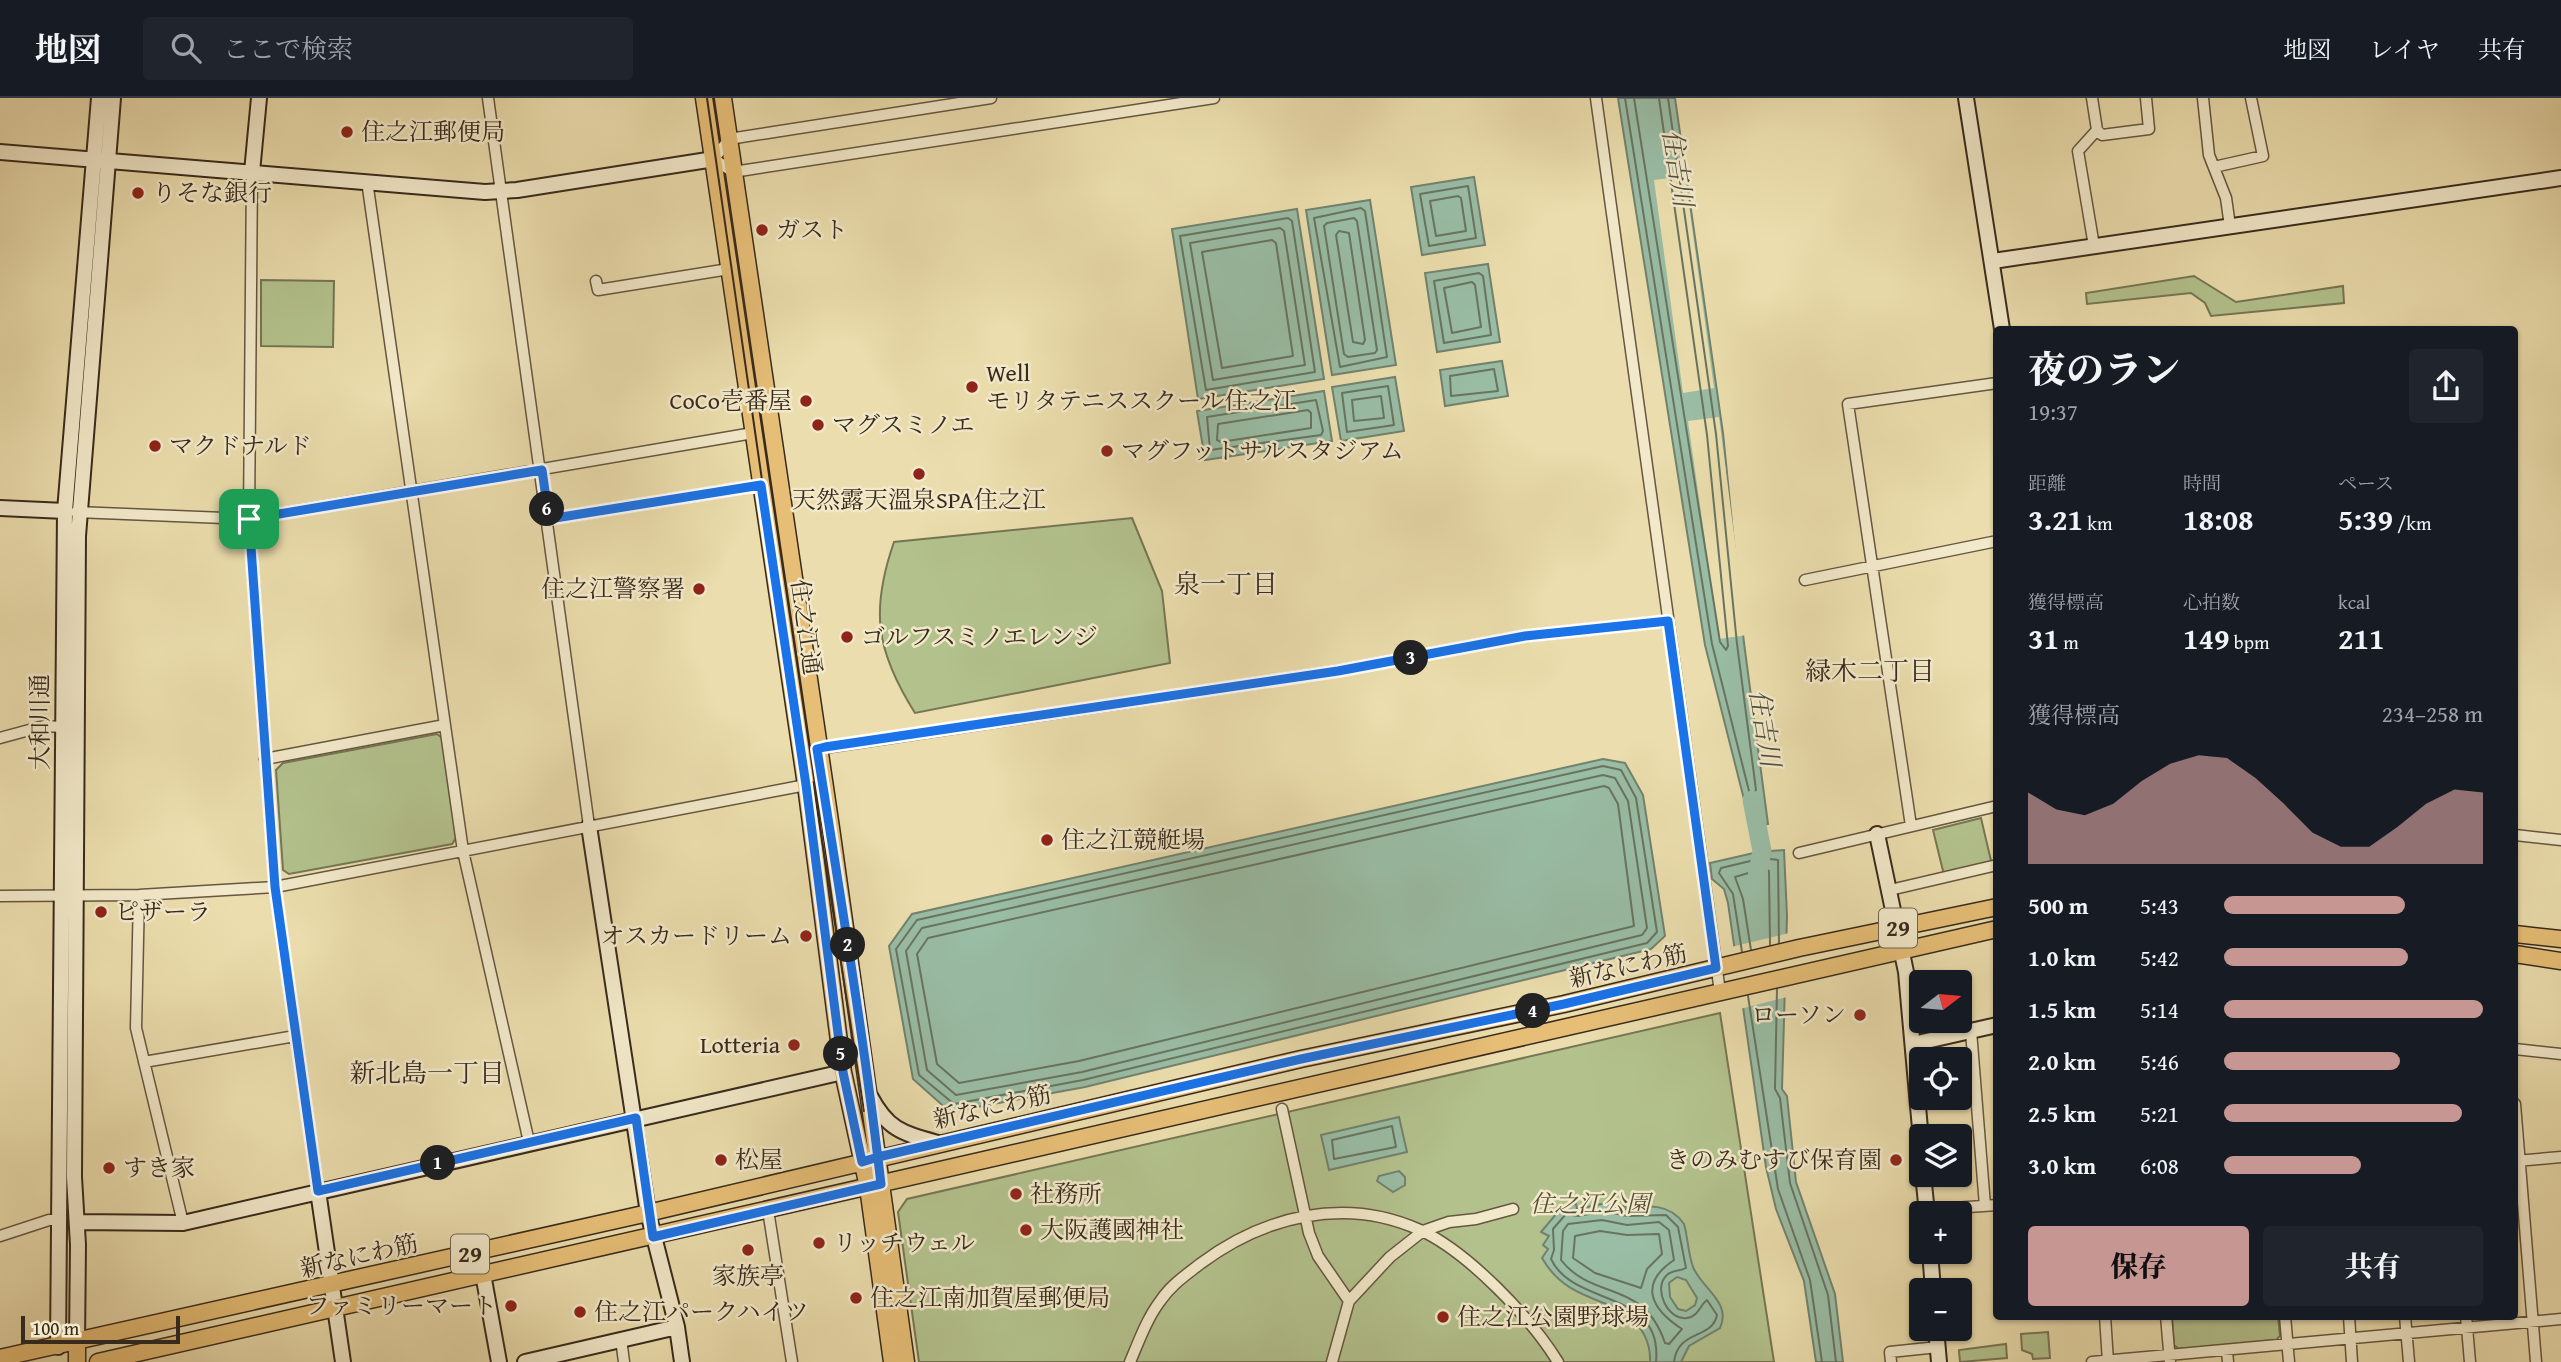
<!DOCTYPE html>
<html lang="ja">
<meta charset="utf-8">
<style>
:root{--surface:#171b24;--page:#20242c;--text:#f1f3f6;--muted:#9ea1a6;--line:#363941;--accent:#c59692}
body{margin:0;font-family:"Gentium Book Plus","Noto Serif JP",serif;background:var(--page);color:var(--text);height:100vh;display:flex;flex-direction:column;font-size:26px;white-space:nowrap}
*{box-sizing:border-box;margin:0}
p{font-size:23px;color:var(--muted)}
.icon{flex:none;width:38px;height:38px;fill:none;stroke:currentColor;stroke-width:2;stroke-linecap:round;stroke-linejoin:round}
.map{position:relative;flex:1;overflow:hidden}
.panel{position:absolute;left:1993px;top:228px;width:525px;height:994px;display:flex;flex-direction:column;background:var(--surface);border-radius:7px;box-shadow:0 2px 5px #0004}
.panel>*{flex:none}
.needle{width:46px;rotate:74deg}
.controls{position:absolute;left:1909px;top:872px;display:grid;gap:14px}
.controls a{display:grid;place-items:center;width:63px;height:63px;border-radius:7px;background:var(--surface);box-shadow:0 2px 5px #0004;font-size:35px}
.scale{position:absolute;left:21px;bottom:18px;width:159px;box-sizing:border-box;padding-left:7px;border:4px solid #382a1c;border-top:0;font-size:19px;line-height:24px;white-space:nowrap;color:#382a1c;-webkit-text-stroke:5px #f2e9ca;paint-order:stroke}
.pin{position:absolute;display:grid;place-items:center;width:60px;height:60px;color:#fff;margin:-30px;border-radius:14px;box-shadow:0 4px 10px #0006}
.km{position:absolute;width:35px;height:35px;margin:-18px;border-radius:50%;background:#222;color:#fff;font-size:19px;line-height:35px;text-align:center}
.round{display:grid;place-items:center;flex:none;width:74px;height:74px;border-radius:7px;background:var(--page)}
.summary{display:flex;align-items:center;justify-content:space-between;height:119px;padding:0 35px}
h1{font-size:38px;font-weight:800;line-height:52px}
.stats{display:grid;grid-template-columns:repeat(3,1fr);gap:10px;height:119px;padding:7px 35px}
.stats div{display:grid;align-content:center}
.stats b{font-size:30px;font-weight:800}
.stats small{font-size:19px;font-weight:400}
.stats p{font-size:19px}
.chart{height:196px;padding:14px 35px}
.chart p{display:flex;justify-content:space-between}
.chart svg{width:100%;height:126px;margin-top:7px;fill:var(--accent);opacity:.7}
.action{display:flex;gap:14px;margin-top:auto;padding:14px 35px}
.action a{flex:1;height:80px;border-radius:7px;background:var(--accent);color:#111;font-size:28px;font-weight:800;line-height:80px;text-align:center}
.action a+a{background:var(--page);color:var(--text)}
ul{padding:0 35px;list-style:none;font-size:23px}
li{display:grid;grid-template-columns:112px 84px 1fr;align-items:center;height:52px}
li i{height:18px;border-radius:9px;background:var(--accent)}
header{display:flex;align-items:center;gap:42px;box-sizing:border-box;height:98px;padding:0 35px;background:var(--surface);border-bottom:2px solid var(--line)}
header strong{font-size:33px}
nav{display:flex;gap:38px;margin-inline-start:auto;font-size:24px}
.search{width:490px;height:63px;background:var(--page);display:flex;align-items:center;gap:18px;box-sizing:border-box;padding:0 24px;border-radius:7px;color:var(--muted);font-size:26px}
.map>svg:first-child{display:block}
.green{fill:#b3c28d;stroke:#767654;stroke-width:2}
.water{fill:#99bda5;stroke:#72826e;stroke-width:2;fill-rule:evenodd}
.pier{fill:#ebddad}
.lines{fill:none;stroke-linecap:round;stroke-linejoin:round}
.shore{stroke:#687460;stroke-width:2}
.river{stroke:#99bda5;stroke-width:19}
.street-casing{stroke:#655740;stroke-width:13}
.secondary-casing{stroke:#382a1c;stroke-width:18}
.primary-casing{stroke:#382a1c;stroke-width:19}
.street{stroke:#f2e9ca;stroke-width:10}
.secondary{stroke:#f2e9ca;stroke-width:14}
.primary{stroke:#e6be76;stroke-width:16}
.tram{stroke:#382a1c;stroke-width:2}
.route-casing{stroke:#fff;stroke-width:14}
.route{stroke:#1a73e8;stroke-width:9}
.poi-dot{fill:#8f2418;stroke:#f2e9ca;stroke-width:2.5}
.labels{text-anchor:middle;stroke-width:5;stroke-linejoin:round;paint-order:stroke}
.shield{fill:#f2e9ca;stroke:#706350;stroke-width:2}
.shield-label{font-size:23px;font-weight:bold;fill:#382a1c}
.poi-label{font-size:24px;fill:#382a1c;stroke:#f2e9ca;text-anchor:start}
.street-label{font-size:24px;fill:#382a1c;stroke:#f2e9ca}
.park-label{font-size:24px;font-style:italic;fill:#575038;stroke:#f2e9ca}
.water-label{font-size:26px;font-style:italic;fill:#504f3e;stroke:#f2e9ca}
.neighbourhood-label{font-size:26px;fill:#382a1c;stroke:#f2e9ca}
</style>
<header>
<strong>地図</strong>
<div class="search"><svg class="icon" aria-label="search" viewBox="0 0 24 24"><circle cx="10" cy="10" r="6"/><path d="M15 15l6 6"/></svg>ここで検索</div>
<nav><a>地図</a><a>レイヤ</a><a>共有</a></nav>
</header>
<div class="map">
<svg width="2561" height="1264" viewBox="0 0 2561 1264">
<rect width="100%" height="100%" fill="#ebddad"/>
<filter id="stains"><feTurbulence type="fractalNoise" baseFrequency=".00286" numOctaves="4"/><feColorMatrix values="0 0 0 0 .2 0 0 0 0 .09 0 0 0 0 .02 0 0 0 .5 -.17"/></filter>
<radialGradient id="worn" r=".72"><stop offset=".6" stop-color="#630" stop-opacity="0"/><stop offset="1" stop-color="#630" stop-opacity=".3"/></radialGradient>
<path class="green" d="M2194,178L2236,204L2343,188L2344,205L2211,218L2205,205L2191,195L2087,206L2086,195Z
M261,182L334,183L333,249L261,248Z
M1132,420L1162,493L1170,565L915,615C876,553 870,513 894,444Z
M437,636L442,640L456,740L452,746L289,776L283,772L276,672L283,665Z
M1981,720L1992,767L1944,777L1933,732Z
M1720,915L1774,1264H919L898,1114L907,1101Z
M2172,1218H2278L2280,1238L2276,1242L2179,1251L2174,1247Z
M2048,1234L2050,1260L2033,1261L2032,1256L2022,1252L2021,1236Z
M2006,1246L2007,1260L1960,1264L1959,1252Z"/>
<path class="water" d="M1618,0H1675L1723,335L1744,545L1768,726L1751,729L1705,547Z
M1474,79L1485,147L1422,157L1411,89Z
M1370,102L1396,267L1332,277L1306,112Z
M1297,111L1324,281L1198,301L1172,131Z
M1488,166L1500,244L1437,254L1425,175Z
M1502,263L1508,298L1445,308L1440,272Z
M1395,279L1404,333L1341,343L1332,289Z
M1324,293L1332,343L1205,362L1197,313Z
M1603,661L1625,665L1643,697L1665,838L1651,851L1085,989L950,1014L913,981L889,848L912,816Z
M1784,752L1787,818L1782,991L1787,998L1796,1084L1835,1196L1843,1264H1816L1804,1183L1776,1111L1766,1069L1728,805L1724,791L1712,781L1710,765L1758,754Z
M1399,1019L1407,1054L1329,1072L1321,1037Z
M1399,1073L1405,1079V1087L1393,1094L1377,1083L1379,1078Z
M1611,1104L1613,1110L1625,1108L1626,1111C1647,1107 1670,1105 1684,1126C1688,1140 1688,1155 1693,1169C1702,1191 1732,1204 1720,1230L1689,1248L1681,1264H1650C1651,1243 1641,1228 1626,1214C1592,1199 1562,1195 1542,1160L1548,1151L1543,1147L1549,1138L1541,1134L1562,1109L1576,1106L1577,1111ZM1677,1179L1686,1182L1697,1200L1695,1207L1686,1213L1678,1211L1670,1199L1669,1185Z"/>
<path class="pier" d="M1685,78L1714,290L1683,295L1654,82Z
M1719,319L1747,537L1719,541L1688,323Z
M1789,835L1787,899L1740,911L1731,849Z"/>
<g class="lines">
<path class="shore" d="M1625,0L1712,546L1749,693L1753,696L1756,692L1737,546L1716,336L1668,0
M1634,0L1720,544L1726,552L1728,548L1707,337L1659,0
M1468,88L1476,140L1429,148L1420,96Z
M1458,98L1461,100L1466,133L1436,138L1430,103Z
M1361,110L1365,113L1387,259L1340,269L1314,120Z
M1288,120L1292,123L1315,274L1206,292L1180,138Z
M1354,120L1357,123L1377,252L1375,255L1348,259L1344,256L1324,128L1327,125Z
M1280,130L1284,133L1305,267L1213,282L1190,145Z
M1339,133L1349,135L1365,242L1363,246L1353,244L1336,137Z
M1272,142L1276,145L1293,258L1222,270L1202,154Z
M1479,175L1483,178L1491,237L1444,245L1434,183Z
M1472,184L1475,187L1481,229L1452,235L1444,190Z
M1494,271L1498,293L1451,298L1450,278Z
M1388,288L1394,327L1347,334L1342,295Z
M1381,298L1384,320L1354,323L1352,302Z
M1316,302L1323,333L1321,337L1210,352L1207,319Z
M1308,312L1311,315V330L1221,344L1217,342L1218,326Z
M1603,668L1621,672L1636,700L1657,834L1647,845L1083,982L954,1006L919,977L896,851L917,822Z
M1603,677L1615,680L1628,703L1647,830L1642,837L1082,974L956,997L927,972L906,853L922,830Z
M1604,688L1609,690L1618,706L1634,828L1079,963L959,985L937,966L917,856L928,840Z
M1751,852L1743,801L1735,779L1765,770L1769,773L1770,847
M1742,854L1733,796L1719,775L1721,770L1763,760L1778,762L1779,845
M1777,891L1775,991L1780,1000L1790,1085L1828,1197L1836,1264
M1748,898L1778,1091L1810,1182L1822,1264
M1392,1028L1396,1049L1334,1061L1332,1042Z
M1602,1122L1627,1127L1659,1124L1669,1132L1674,1162C1638,1186 1651,1211 1682,1231L1669,1246L1665,1245C1643,1180 1594,1204 1561,1162L1563,1133L1568,1126Z
M1600,1133L1627,1137L1659,1136L1662,1156L1647,1171L1641,1190L1595,1175L1573,1160L1575,1138Z
M1656,1264C1663,1190 1574,1210 1551,1161L1554,1152L1553,1131L1566,1116L1578,1118L1605,1113L1627,1118L1666,1117L1678,1129L1686,1170C1680,1174 1672,1171 1666,1178C1653,1191 1668,1223 1687,1220C1699,1218 1700,1207 1707,1202L1717,1217C1712,1242 1678,1231 1674,1264"/>
<path class="river" d="M1752,702L1762,753L1757,779"/>
<g class="street-casing">
<path id="street" d="M488,0L589,728
M991,0L729,41L714,61L733,74L1214,0
M1596,0L1720,894
M2092,0L2097,32L2102,37L2149,31L2146,0
M2203,0L2209,57L2226,100L2230,128
M2214,69L2263,58L2251,0
M252,74L249,421L275,789L318,1093
M367,83L463,753L529,1044
M2094,148L2078,53L2097,32
M596,183L598,192L729,171
M76,414L249,421L753,335
M549,421L761,387
M1805,482L1997,443
M0,640L44,628L63,629
M817,651L1337,573L1525,538L1668,523
M265,661L445,627
M1911,728L1848,306L1997,285
M2515,737L2561,742
M1799,755L1997,708
M1890,792L1997,767
M139,797L136,930L183,1125
M0,798L139,797L275,789L806,687
M1971,933L1985,1108
M2515,951L2561,956
M144,964L295,938
M2515,1006L2536,1264
M1282,1011L1309,1135L1318,1158L1349,1203
M2516,1063L2561,1059
M768,1112L792,1264
M1926,1112L1997,1107
M0,1138L49,1122H59
M2105,1218L2108,1264
M2166,1218L2170,1264
M2285,1218L2289,1264
M2349,1218L2352,1264
M2405,1218L2409,1264
M2466,1218L2470,1264
M621,1241L624,1264
M2227,1253L2228,1264
M1130,1264C1139,1243 1147,1220 1161,1202C1171,1187 1186,1177 1200,1166C1264,1118 1345,1098 1420,1132C1468,1154 1531,1220 1558,1264
M1332,1264L1349,1203L1390,1159L1423,1133L1449,1124L1476,1121L1513,1111
M1891,1264L1890,1254L1938,1249
M2092,1264L2561,1221"/>
</g>
<g class="secondary-casing">
<path id="secondary" d="M1966,0L2002,231
M0,54L485,94L517,92L714,61
M252,74L259,0
M1993,163L2561,80
M0,410L65,413
M589,728L648,1115L677,1229L682,1264
M1877,736L1906,874L1922,1053
M1913,946L1997,927
M870,998C888,1032 902,1035 938,1045
M1923,1076L1927,1115
M318,1093L343,1264
M77,1124L183,1125L843,974
M1930,1153L1933,1192
M479,1154L499,1264
M1936,1230L1939,1264
M77,1245L78,1147L74,1079L78,438L113,0
M58,1249L65,413L99,0
M525,1264L677,1229"/>
</g>
<g class="primary-casing">
<path id="primary" d="M704,0L806,687L843,974L868,1089L892,1264
M723,0L831,730L906,1264
M2515,836L2561,841
M2515,856L2561,863
M77,1245V1264
M0,1260L648,1115L1301,961L1564,906L1799,850L1997,809
M98,1264L1997,831"/>
</g>
<use href="#street" class="street"/>
<use href="#secondary" class="secondary"/>
<use href="#primary" class="primary"/>
<path class="tram" d="M707,0L765,403L823,852L852,1016
M813,684L864,1013"/>
</g>
<g class="lines">
<g class="route-casing">
<path id="route" d="M249,421L275,789L318,1093L636,1020L653,1139L881,1086C864,940 840,796 817,651L825,649L1338,573L1525,538L1668,523L1716,870L1564,906L1301,961L878,1059L862,1064L843,974L806,687L761,387L549,421L542,372L249,421"/>
</g>
<use href="#route" class="route"/>
</g>
<g class="poi-dot">
<circle cx="347" cy="34" r="7"/>
<circle cx="138" cy="95" r="7"/>
<circle cx="762" cy="132" r="7"/>
<circle cx="972" cy="289" r="7"/>
<circle cx="806" cy="303" r="7"/>
<circle cx="818" cy="327" r="7"/>
<circle cx="155" cy="348" r="7"/>
<circle cx="1107" cy="353" r="7"/>
<circle cx="919" cy="376" r="7"/>
<circle cx="699" cy="491" r="7"/>
<circle cx="847" cy="539" r="7"/>
<circle cx="1047" cy="742" r="7"/>
<circle cx="101" cy="814" r="7"/>
<circle cx="806" cy="838" r="7"/>
<circle cx="1860" cy="917" r="7"/>
<circle cx="794" cy="947" r="7"/>
<circle cx="721" cy="1062" r="7"/>
<circle cx="1896" cy="1062" r="7"/>
<circle cx="109" cy="1070" r="7"/>
<circle cx="1016" cy="1096" r="7"/>
<circle cx="1026" cy="1132" r="7"/>
<circle cx="819" cy="1145" r="7"/>
<circle cx="748" cy="1152" r="7"/>
<circle cx="856" cy="1200" r="7"/>
<circle cx="511" cy="1208" r="7"/>
<circle cx="580" cy="1214" r="7"/>
<circle cx="1443" cy="1219" r="7"/>
</g>
<g class="labels">
<g class="shield">
<rect x="1879" y="810.5" width="38" height="39" rx="5"/>
<rect x="451" y="1136.5" width="38" height="39" rx="5"/>
</g>
<g class="shield-label">
<text x="1898" y="838">29</text>
<text x="470" y="1164">29</text>
</g>
<g class="poi-label">
<text x="361" y="42">住之江郵便局</text>
<text x="152" y="103">りそな銀行</text>
<text x="776" y="140">ガスト</text>
<text x="986" y="283">Well<tspan x="986" dy="28">モリタテニススクール住之江</tspan></text>
<text x="792" y="311" text-anchor="end">CoCo壱番屋</text>
<text x="832" y="335">マグスミノエ</text>
<text x="169" y="356">マクドナルド</text>
<text x="1121" y="361">マグフットサルスタジアム</text>
<text x="919" y="410" text-anchor="middle">天然露天溫泉SPA住之江</text>
<text x="685" y="499" text-anchor="end">住之江警察署</text>
<text x="861" y="547">ゴルフスミノエレンジ</text>
<text x="1061" y="750">住之江競艇場</text>
<text x="115" y="822">ピザーラ</text>
<text x="792" y="846" text-anchor="end">オスカードリーム</text>
<text x="1846" y="925" text-anchor="end">ローソン</text>
<text x="780" y="955" text-anchor="end">Lotteria</text>
<text x="735" y="1070">松屋</text>
<text x="1882" y="1070" text-anchor="end">きのみむすび保育園</text>
<text x="123" y="1078">すき家</text>
<text x="1030" y="1104">社務所</text>
<text x="1040" y="1140">大阪護國神社</text>
<text x="833" y="1153">リッチウェル</text>
<text x="748" y="1186" text-anchor="middle">家族亭</text>
<text x="870" y="1208">住之江南加賀屋郵便局</text>
<text x="497" y="1216" text-anchor="end">ファミリーマート</text>
<text x="594" y="1222">住之江パークハイツ</text>
<text x="1457" y="1227">住之江公園野球場</text>
</g>
<g class="street-label">
<text transform="translate(806 529) rotate(82)" y="8">住之江通</text>
<text transform="translate(40 624) rotate(-90)" y="8">大和川通</text>
<text transform="translate(1628 868) rotate(-13)" y="8">新なにわ筋</text>
<text transform="translate(992 1009) rotate(-13)" y="8">新なにわ筋</text>
<text transform="translate(359 1158) rotate(-13)" y="8">新なにわ筋</text>
</g>
<g class="park-label">
<text x="1590" y="1114">住之江公園</text>
</g>
<g class="water-label">
<text transform="translate(1678 70) rotate(81)" y="9">住吉川</text>
<text transform="translate(1765 630) rotate(81)" y="9">住吉川</text>
</g>
<g class="neighbourhood-label">
<text x="1226" y="495">泉一丁目</text>
<text x="1870" y="582">緑木二丁目</text>
<text x="427" y="984">新北島一丁目</text>
</g>
</g>
<rect width="100%" height="100%" filter="url(#stains)"/>
<rect width="100%" height="100%" fill="url(#worn)"/>
</svg>
<div class="controls">
<a><svg class="needle" viewBox="-14 -14 28 28"><path d="M0-13l5 13h-10z" fill="#e53935"/><path d="M0 13l5-13h-10z" fill="#9ea1a6"/></svg></a>
<a><svg class="icon" aria-label="locate" viewBox="0 0 24 24"><circle cx="12" cy="12" r="6"/><path d="M12 2v4M12 18v4M2 12h4M18 12h4"/></svg></a>
<a><svg class="icon" aria-label="layers" viewBox="0 0 24 24"><path d="M12 4l9 5-9 5-9-5zM3 14l9 5 9-5"/></svg></a>
<a>+</a>
<a>−</a>
</div>
<div class="scale">100 m</div>
<div class="pin" style="left:249px;top:421px;background:#1e9e55"><svg class="icon" aria-label="arrive" viewBox="0 0 24 24"><path d="M6 21V4h12l-3 4 3 4H6"/></svg></div>
<b class="km" style="left:438px;top:1065px">1</b>
<b class="km" style="left:848px;top:847px">2</b>
<b class="km" style="left:1411px;top:560px">3</b>
<b class="km" style="left:1533px;top:913px">4</b>
<b class="km" style="left:841px;top:956px">5</b>
<b class="km" style="left:547px;top:411px">6</b>
<section class="panel">
<div class="summary"><div><h1>夜のラン</h1><p>19:37</p></div><a class="round"><svg class="icon" aria-label="share" viewBox="0 0 24 24"><path d="M12 15V3M7 8l5-5 5 5M5 13v7h14v-7"/></svg></a></div>
<div class="stats">
<div><p>距離</p><b>3.21<small> km</small></b></div>
<div><p>時間</p><b>18:08</b></div>
<div><p>ペース</p><b>5:39<small> /km</small></b></div>
</div>
<div class="stats">
<div><p>獲得標高</p><b>31<small> m</small></b></div>
<div><p>心拍数</p><b>149<small> bpm</small></b></div>
<div><p>kcal</p><b>211</b></div>
</div>
<div class="chart"><p><span>獲得標高</span>234–258 m</p>
<svg viewBox="0 0 160 44" preserveAspectRatio="none"><path d="M0 44V19L10 25L20 27L30 23L40 15L50 9L60 6L70 7L80 14L90 23L100 33L110 38L120 38L130 31L140 23L150 18L160 19V44z"/></svg>
</div>
<ul>
<li><b>500 m</b>5:43<i style="width:70%"></i></li>
<li><b>1.0 km</b>5:42<i style="width:71%"></i></li>
<li><b>1.5 km</b>5:14<i style="width:100%"></i></li>
<li><b>2.0 km</b>5:46<i style="width:68%"></i></li>
<li><b>2.5 km</b>5:21<i style="width:92%"></i></li>
<li><b>3.0 km</b>6:08<i style="width:53%"></i></li>
</ul>
<div class="action"><a>保存</a><a>共有</a></div>
</section>
</div>
